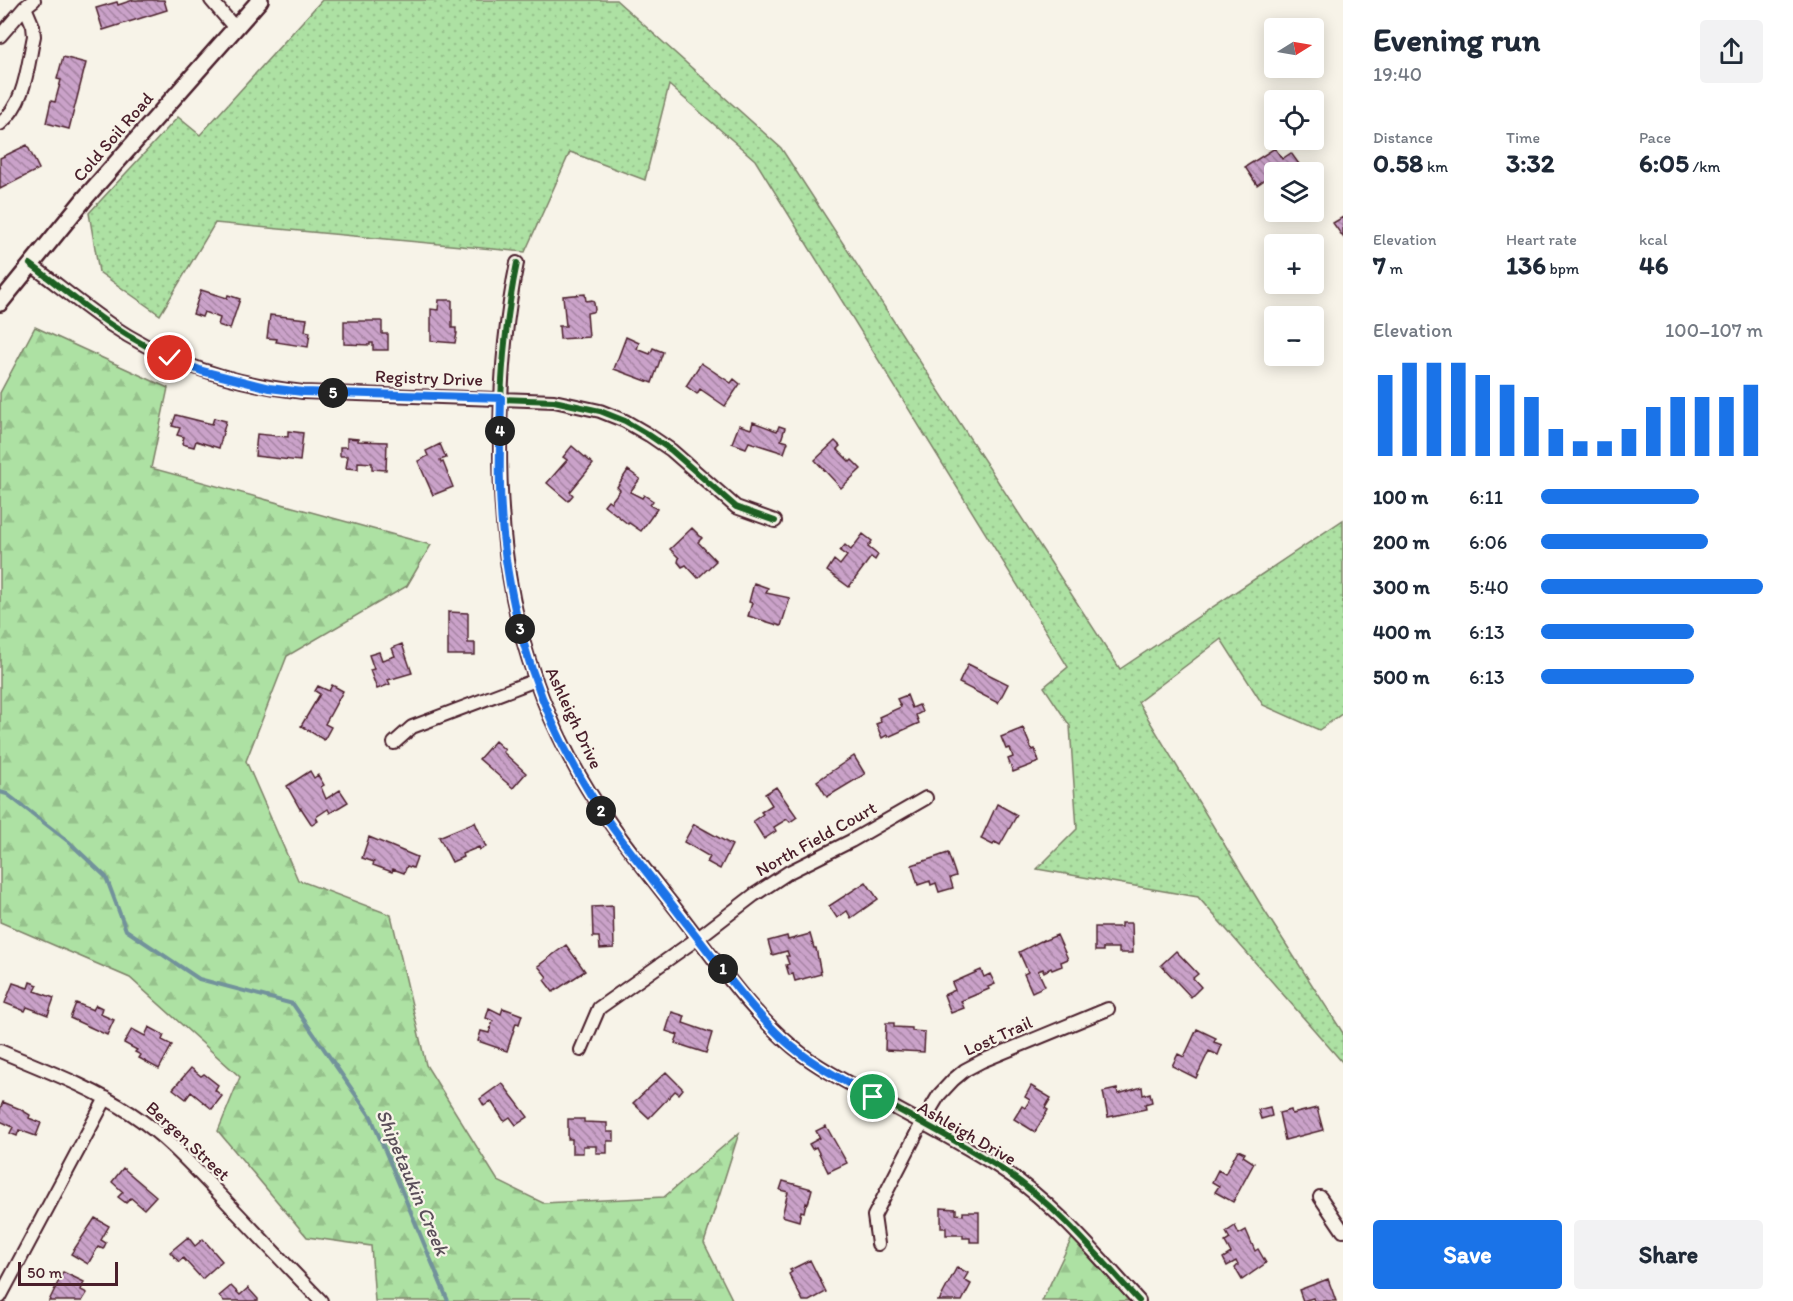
<!DOCTYPE html>
<meta charset="utf-8">
<style>
:root{--surface:#fff;--page:#f2f2f3;--text:#1f2937;--muted:#747a83;--accent:#1a73e8}
body{margin:0;font-family:Itim,sans-serif;background:var(--page);color:var(--text);height:100vh;display:flex;flex-direction:column;font-size:22px;white-space:nowrap}
*{box-sizing:border-box;margin:0}
p{font-size:20px;color:var(--muted)}
.icon{flex:none;width:33px;height:33px;fill:none;stroke:currentColor;stroke-width:2;stroke-linecap:round;stroke-linejoin:round}
.map{position:relative;flex:1;overflow:hidden}
.sheet{display:flex;flex-direction:column;background:var(--surface);width:450px}
.sheet>*{flex:none}
.needle{width:39px;rotate:79deg}
.buttons{position:absolute;left:1264px;top:18px;display:grid;gap:12px}
.buttons a{display:grid;place-items:center;width:60px;height:60px;border-radius:6px;background:var(--surface);box-shadow:0 3px 15px #0003;font-size:30px}
.scale{position:absolute;left:18px;bottom:15px;width:100px;box-sizing:border-box;padding-left:6px;border:3px solid #4a1f2b;border-top:0;font-size:16px;line-height:21px;white-space:nowrap;color:#4a1f2b;-webkit-text-stroke:4px #f7f3e8;paint-order:stroke}
.pin{position:absolute;display:grid;place-items:center;width:51px;height:51px;color:#fff;margin:-26px;border:3px solid #fff;border-radius:50%;box-shadow:0 2px 6px #0007}
.km{position:absolute;width:30px;height:30px;margin:-15px;border-radius:50%;background:#222;color:#fff;font-size:16px;line-height:30px;text-align:center}
.round{display:grid;place-items:center;flex:none;width:63px;height:63px;border-radius:6px;background:var(--page)}
.overview{display:flex;align-items:center;justify-content:space-between;height:102px;padding:0 30px}
h1{font-size:33px;font-weight:700;line-height:45px}
.figures{display:grid;grid-template-columns:repeat(3,1fr);gap:9px;height:102px;padding:6px 30px}
.figures div{display:grid;align-content:center}
.figures b{font-size:26px;font-weight:700}
.figures small{font-size:16px;font-weight:400}
.figures p{font-size:16px}
.chart{height:168px;padding:12px 30px}
.chart p{display:flex;justify-content:space-between}
.chart svg{width:100%;height:108px;margin-top:6px;stroke:var(--accent);stroke-width:6}
.button{display:flex;gap:12px;margin-top:auto;padding:12px 30px}
.button a{flex:1;height:69px;border-radius:6px;background:var(--accent);color:#fff;font-size:24px;font-weight:700;line-height:69px;text-align:center}
.button a+a{background:var(--page);color:var(--text)}
ul{padding:0 30px;list-style:none;font-size:20px}
li{display:grid;grid-template-columns:96px 72px 1fr;align-items:center;height:45px}
li i{height:15px;border-radius:8px;background:var(--accent)}
main{display:flex;flex:1;min-height:0}
.map>svg:first-child{display:block}
.grass{fill:url(#grass-dots);stroke:#7c8067;stroke-width:1.5}
.forest{fill:url(#forest-firs);stroke:#7c8067;stroke-width:1.5}
.lines{fill:none;stroke-linecap:round;stroke-linejoin:round}
.stream{stroke:#72929b;stroke-width:4}
.building{fill:url(#building-back-hatch);stroke:#4a1f2b;stroke-width:1.5}
.minor-casing{stroke:#4a1f2b;stroke-width:16}
.tertiary-casing{stroke:#4a1f2b;stroke-width:20}
.minor{stroke:#f7f3e8;stroke-width:12}
.tertiary{stroke:#f7f3e8;stroke-width:15}
.cycleway-casing{stroke:#f7f3e8;stroke-width:10}
.cycleway{stroke:#1b5e20;stroke-width:6}
.route-casing{stroke:#fff;stroke-width:12}
.route{stroke:#1a73e8;stroke-width:8}
.labels{text-anchor:middle;stroke-width:4.5;stroke-linejoin:round;paint-order:stroke}
.street-label{font-size:18px;fill:#4a1f2b;stroke:#f7f3e8}
.water-label{font-size:20px;font-style:italic;fill:#5b4f5a;stroke:#f7f3e8}
</style>
<main>
<div class="map">
<svg width="1343" height="1301" viewBox="0 0 1343 1301">
<defs>
<pattern id="grass-dots" width="8" height="8" patternUnits="userSpaceOnUse" patternTransform="scale(1.5)"><rect width="8" height="8" fill="#ade1a3"/><path d="M2 2h.1M6 6h.1" fill="none" stroke="#96c18c" stroke-width="1.8" stroke-linecap="round"/></pattern>
<pattern id="forest-firs" width="22" height="20" patternUnits="userSpaceOnUse" patternTransform="scale(1.5)"><rect width="22" height="20" fill="#ade1a3"/><path d="M5 1l3.5 6h-7zM16 11l3.5 6h-7z" fill="#96c18c"/></pattern>
<pattern id="building-back-hatch" width="6" height="6" patternUnits="userSpaceOnUse" patternTransform="scale(1.5)"><rect width="6" height="6" fill="#caa2c9"/><path d="M-1 5l2 2M0 0l6 6M5-1l2 2" fill="none" stroke="#a683a3"/></pattern>
</defs>
<rect width="100%" height="100%" fill="#f7f3e8"/>
<filter id="ink" filterUnits="userSpaceOnUse"><feTurbulence type="fractalNoise" baseFrequency=".0167" numOctaves="2"/><feDisplacementMap in="SourceGraphic" scale="12" xChannelSelector="R" yChannelSelector="G"/><feConvolveMatrix kernelMatrix="1 2 1 2 8 2 1 2 1" color-interpolation-filters="sRGB"/></filter>
<g filter="url(#ink)">
<path class="grass" d="M322,0H616L781,148L1120,669L1343,520V713L1319,730L1263,705L1221,639L1138,702L1264,910L1343,1033V1063L1198,897L1037,869L1077,829L1070,726L1044,687L1068,667L755,160L669,85L645,180L570,152L525,252L215,223L160,315L99,272L89,213L178,117L200,135Z"/>
<path class="forest" d="M35,327L168,388L151,468L431,545L407,586L287,656L246,761L298,880L391,915L426,1065L498,1181L543,1203L664,1197L739,1133L704,1243L733,1301H375L371,1246L307,1237L218,1131L240,1077L130,978L0,922V393Z
M1072,1238L1129,1301H1042Z"/>
<g class="lines">
<path class="stream" d="M0,792L7,794L69,842L106,877L126,930L199,979L293,1004L371,1117L448,1301"/>
</g>
<path class="building" d="M133,0H164L167,10L103,30L96,8L117,2L118,5Z
M63,57L86,63L69,129L46,123L51,101L55,102L61,80L57,79Z
M27,145L39,169L0,189V158Z
M1275,148L1282,159L1291,153L1299,164L1286,172H1275V178L1273,174L1257,185L1245,167Z
M1343,217V237L1333,223Z
M201,290L227,298L228,295L240,299L230,329L218,325L220,318L204,312L202,317L193,314Z
M585,294L586,301L592,300L594,303L595,310L592,312L587,313L589,337L560,339L559,326H566L563,296Z
M439,300H452V328H456V333H457L455,343L431,341V309L438,310Z
M270,315L307,319L305,331L310,332L308,347L276,342L277,339L267,338Z
M344,321H382V334H388V350H373V343H370V345L344,344Z
M626,337L639,343L637,349L650,354L653,348L663,352L652,383L614,369Z
M701,363L731,383L734,379L740,384L725,406L700,389L697,394L686,386Z
M176,415L212,424L214,418L226,421L219,448L196,441L194,447L182,444L184,437L177,435L180,428L172,426Z
M753,422L777,431L779,426L785,428L781,440L788,442L784,453L749,442L746,448L732,443L739,425L751,429Z
M288,431L303,433L300,461L255,456L257,434L288,437Z
M347,438L358,439V441L387,442L386,470L372,469V463L358,462V469L346,468L348,456H340V447H347Z
M835,441L840,446L837,449L850,462L852,460L861,469L841,488L815,460Z
M440,444L446,458L440,460L441,463L443,462L453,487L433,495L418,461L428,456L426,451Z
M572,446L593,464L570,492L573,495L568,501L547,483L567,460L563,457Z
M628,470L640,479L630,492L642,498L644,495L653,501L650,505L657,509L641,531L629,523L628,524L604,505L608,500L611,502L620,490L617,487Z
M692,528L702,538L698,542L716,561L698,578L686,565L682,567L678,562L679,558L670,549Z
M863,534L872,541L868,547L878,555L875,560L871,557L849,587L827,571L834,560L840,565L847,556L840,551L845,545L851,550Z
M754,583L768,588L766,593L790,598L781,626L748,616L752,603L749,602Z
M448,612L468,613V643H475V655H448Z
M402,644L412,673L388,680L390,684L377,689L370,670L374,669L369,655L379,652L382,660L395,656L392,648Z
M968,664L1008,684L998,703L959,683Z
M332,685L343,691L325,724L331,727L324,740L301,726L320,694L315,691L318,686L329,691Z
M907,695L912,708L919,705L922,712L916,715L919,723L888,737L887,735L882,738L876,724L881,722L879,717L901,707L897,699Z
M1023,728L1032,750L1035,749L1039,762L1013,772L1008,759L1013,757L1010,748L1006,749L1001,737Z
M495,741L505,750L503,752L526,773L513,788L479,759Z
M854,756L865,774L827,797L817,781Z
M310,771L314,778L318,775L324,785L321,787L326,799L340,790L348,802L330,813L328,809L316,817L318,821L312,825L301,808L300,809L287,786Z
M776,787L797,817L790,822L787,819L774,827L776,831L764,839L753,821L763,814L761,812L772,805L765,794Z
M997,804L1017,815L1000,845L995,842L993,845L981,839Z
M475,822L486,847L480,850L479,847L462,854L463,857L452,862L439,837Z
M694,824L732,845L720,869L707,862L710,857L684,842Z
M369,837L417,857L413,868L407,866L404,873L393,869L392,872L373,865L374,862L362,858Z
M948,853L956,876L950,878L953,888L939,892L936,883L931,885L930,881L918,885L912,865Z
M866,882L878,899L851,918L847,911L837,918L829,906Z
M613,906L614,948L600,949L599,937H593L592,907Z
M1121,923H1132L1133,953H1119V948H1103V951H1095V927H1121Z
M810,934L814,948H816L821,974L795,981L793,974L789,975L786,965L789,964L786,956H789L787,951L772,955L768,941L787,936L788,940Z
M1057,935L1068,959L1061,962L1062,966L1052,970L1051,968L1044,972L1043,969L1038,971L1045,986L1032,992L1024,974L1028,972L1019,952L1043,940V941Z
M566,945L585,971L553,992L544,980L547,977L538,966Z
M1176,951L1198,974L1193,978L1201,987L1191,997L1161,965Z
M981,970L984,977L990,974L995,984L988,987L989,989L961,1001L964,1008L951,1013L944,995L955,990L952,983Z
M30,982L38,985L35,991L54,998L48,1015L27,1007L25,1011L5,1003L13,983L28,988Z
M76,1003L93,1010L96,1005L102,1008L100,1014L114,1020L107,1035L70,1018Z
M489,1008L501,1014L503,1008L522,1015L519,1024L516,1023L507,1051L478,1041L481,1031L489,1033L493,1021L486,1018Z
M672,1012L685,1016L683,1023L712,1033L706,1053L675,1043L678,1035L666,1031Z
M886,1023H894V1027L912,1028V1031L925,1032L924,1052L885,1050Z
M149,1027L164,1035L162,1040L172,1045L159,1069L139,1058L141,1055L135,1052L137,1050L124,1043L132,1029L145,1036Z
M1197,1029L1216,1038L1214,1042L1222,1045L1218,1055L1209,1051L1196,1078L1172,1066L1178,1054L1184,1057Z
M191,1068L201,1076L204,1074L218,1085L215,1090L222,1096L212,1109L191,1092L186,1099L173,1089Z
M666,1072L683,1089L679,1094L675,1091L649,1118L633,1103Z
M502,1083L528,1117L516,1125L510,1117L504,1121L491,1101L484,1106L480,1099Z
M1031,1086L1051,1098L1045,1108L1048,1110L1035,1132L1014,1119L1022,1106L1025,1108L1030,1100L1025,1097Z
M1142,1087L1143,1095L1150,1093L1152,1102L1145,1104L1146,1109L1108,1117L1103,1092L1117,1089L1118,1094Z
M3,1102L20,1109L30,1115L29,1118L41,1123L36,1136L19,1130L17,1136L10,1133L13,1127L0,1121V1109Z
M1270,1107L1272,1116L1261,1119L1258,1110Z
M1317,1108L1323,1130L1285,1140L1279,1113L1291,1110L1292,1114Z
M568,1119H584V1122L607,1123V1132H614V1141H607V1153H596V1146H583V1153H572V1139H568Z
M826,1126L847,1163L828,1172L816,1147L812,1149L809,1144L820,1138L816,1131Z
M1238,1150L1245,1153L1243,1156L1254,1163L1233,1202L1215,1192L1219,1186L1212,1182L1218,1170L1225,1174Z
M123,1168L156,1196L144,1209L131,1198L126,1203L118,1197L123,1192L112,1182Z
M783,1181L812,1189L808,1204L806,1203L804,1212L801,1211L799,1221L782,1216L788,1192L780,1190Z
M941,1208L956,1209V1214L963,1215V1212H979V1242H970V1238H963V1235H946V1228H941Z
M95,1218L109,1226L101,1240L106,1243L103,1249L98,1247L88,1264L71,1254Z
M1235,1226L1239,1234L1246,1230L1255,1251L1258,1249L1266,1263L1242,1280L1235,1268L1238,1265L1236,1261L1227,1266L1223,1258L1231,1253L1225,1242L1230,1239L1226,1232Z
M188,1237L195,1246L203,1239L222,1261L202,1279L183,1258L179,1262L170,1252Z
M810,1260L826,1292L809,1301H803L789,1274L792,1272L790,1270Z
M957,1267L968,1273L964,1280L971,1284L962,1301H936H939Z
M63,1272L84,1282L81,1290L87,1293L82,1301H49Z
M1328,1279L1336,1301H1314L1313,1298L1303,1301L1299,1290Z
M231,1286L240,1295L248,1288L258,1299V1301H224L219,1296Z"/>
<g class="lines">
<g class="minor-casing">
<path id="minor" d="M211,0L235,28
M0,36L25,7L34,0
M0,124C26,102 27,68 34,36L33,26L25,7
M517,263C505,320 501,375 500,432C499,551 513,649 569,756C599,815 642,865 682,917C719,965 754,1018 803,1055C824,1071 848,1083 871,1095C913,1118 956,1140 997,1166C1053,1201 1095,1253 1139,1301
M30,264C57,284 83,306 111,325C169,364 234,384 303,392L554,401L600,411L625,421L649,435L671,450L736,507L775,521
M394,743L412,727L536,680
M581,1050L599,1008L698,938L754,895L789,872L851,841L926,798
M0,1051C45,1070 91,1087 132,1114C167,1137 194,1168 223,1198C255,1232 288,1267 321,1301
M1320,1197L1343,1231
M878,1244L874,1216L922,1123L939,1095L953,1080L965,1070L982,1061L1108,1009
M0,1297L106,1098"/>
</g>
<g class="tertiary-casing">
<path id="tertiary" d="M0,303L86,197L260,0"/>
</g>
<use href="#minor" class="minor"/>
<use href="#tertiary" class="tertiary"/>
<g class="cycleway-casing">
<path id="cycleway" d="M517,263C505,320 501,375 500,432C499,551 513,649 569,756C599,815 642,865 682,917C719,965 754,1018 803,1055C824,1071 848,1083 871,1095C913,1118 956,1140 997,1166C1053,1201 1095,1253 1139,1301
M30,264C57,284 83,306 111,325C169,364 234,384 303,392L554,401L600,411L625,421L649,435L671,450L736,507L775,521"/>
</g>
<use href="#cycleway" class="cycleway"/>
</g>
</g>
<g class="lines" filter="url(#ink)">
<g class="route-casing">
<path id="route" d="M170,358L202,371L269,388L303,392L501,398C500,444 498,489 503,535C512,626 542,717 591,795C618,839 652,878 683,919C715,959 745,1003 782,1038C809,1063 841,1079 873,1097"/>
</g>
<use href="#route" class="route"/>
</g>
<g class="labels">
<g class="street-label">
<text transform="translate(113 137) rotate(-49)" y="6">Cold Soil Road</text>
<text transform="translate(429 378) rotate(2)" y="6">Registry Drive</text>
<text transform="translate(574 718) rotate(65)" y="6">Ashleigh Drive</text>
<text transform="translate(816 839) rotate(-29)" y="6">North Field Court</text>
<text transform="translate(998 1036) rotate(-24)" y="6">Lost Trail</text>
<text transform="translate(967 1133) rotate(30)" y="6">Ashleigh Drive</text>
<text transform="translate(188 1141) rotate(43)" y="6">Bergen Street</text>
</g>
<g class="water-label">
<text transform="translate(413 1182) rotate(67)" y="7">Shipetaukin Creek</text>
</g>
</g>
</svg>
<div class="buttons">
<a><svg class="needle" viewBox="-14 -14 28 28"><path d="M0-13l5 13h-10z" fill="#e53935"/><path d="M0 13l5-13h-10z" fill="#747a83"/></svg></a>
<a><svg class="icon" aria-label="locate" viewBox="0 0 24 24"><circle cx="12" cy="12" r="6"/><path d="M12 2v4M12 18v4M2 12h4M18 12h4"/></svg></a>
<a><svg class="icon" aria-label="layers" viewBox="0 0 24 24"><path d="M12 4l9 5-9 5-9-5zM3 14l9 5 9-5"/></svg></a>
<a>+</a>
<a>−</a>
</div>
<div class="scale">50 m</div>
<div class="pin" style="left:873px;top:1097px;background:#1e9e55"><svg class="icon" aria-label="arrive" viewBox="0 0 24 24"><path d="M6 21V4h12l-3 4 3 4H6"/></svg></div>
<div class="pin" style="left:170px;top:358px;background:#d93025"><svg class="icon" aria-label="check" viewBox="0 0 24 24"><path d="M5 12l5 5 9-10"/></svg></div>
<b class="km" style="left:723px;top:969px">1</b>
<b class="km" style="left:601px;top:811px">2</b>
<b class="km" style="left:520px;top:629px">3</b>
<b class="km" style="left:500px;top:431px">4</b>
<b class="km" style="left:333px;top:393px">5</b>
</div>
<section class="sheet">
<div class="overview"><div><h1>Evening run</h1><p>19:40</p></div><a class="round"><svg class="icon" aria-label="share" viewBox="0 0 24 24"><path d="M12 15V3M7 8l5-5 5 5M5 13v7h14v-7"/></svg></a></div>
<div class="figures">
<div><p>Distance</p><b>0.58<small> km</small></b></div>
<div><p>Time</p><b>3:32</b></div>
<div><p>Pace</p><b>6:05<small> /km</small></b></div>
</div>
<div class="figures">
<div><p>Elevation</p><b>7<small> m</small></b></div>
<div><p>Heart rate</p><b>136<small> bpm</small></b></div>
<div><p>kcal</p><b>46</b></div>
</div>
<div class="chart"><p><span>Elevation</span>100–107 m</p>
<svg viewBox="0 0 160 44" preserveAspectRatio="none"><path d="M5 44V11M15 44V6M25 44V6M35 44V6M45 44V11M55 44V15M65 44V20M75 44V33M85 44V38M95 44V38M105 44V33M115 44V24M125 44V20M135 44V20M145 44V20M155 44V15"/></svg>
</div>
<ul>
<li><b>100 m</b>6:11<i style="width:71%"></i></li>
<li><b>200 m</b>6:06<i style="width:75%"></i></li>
<li><b>300 m</b>5:40<i style="width:100%"></i></li>
<li><b>400 m</b>6:13<i style="width:69%"></i></li>
<li><b>500 m</b>6:13<i style="width:69%"></i></li>
</ul>
<div class="button"><a>Save</a><a>Share</a></div>
</section>
</main>
